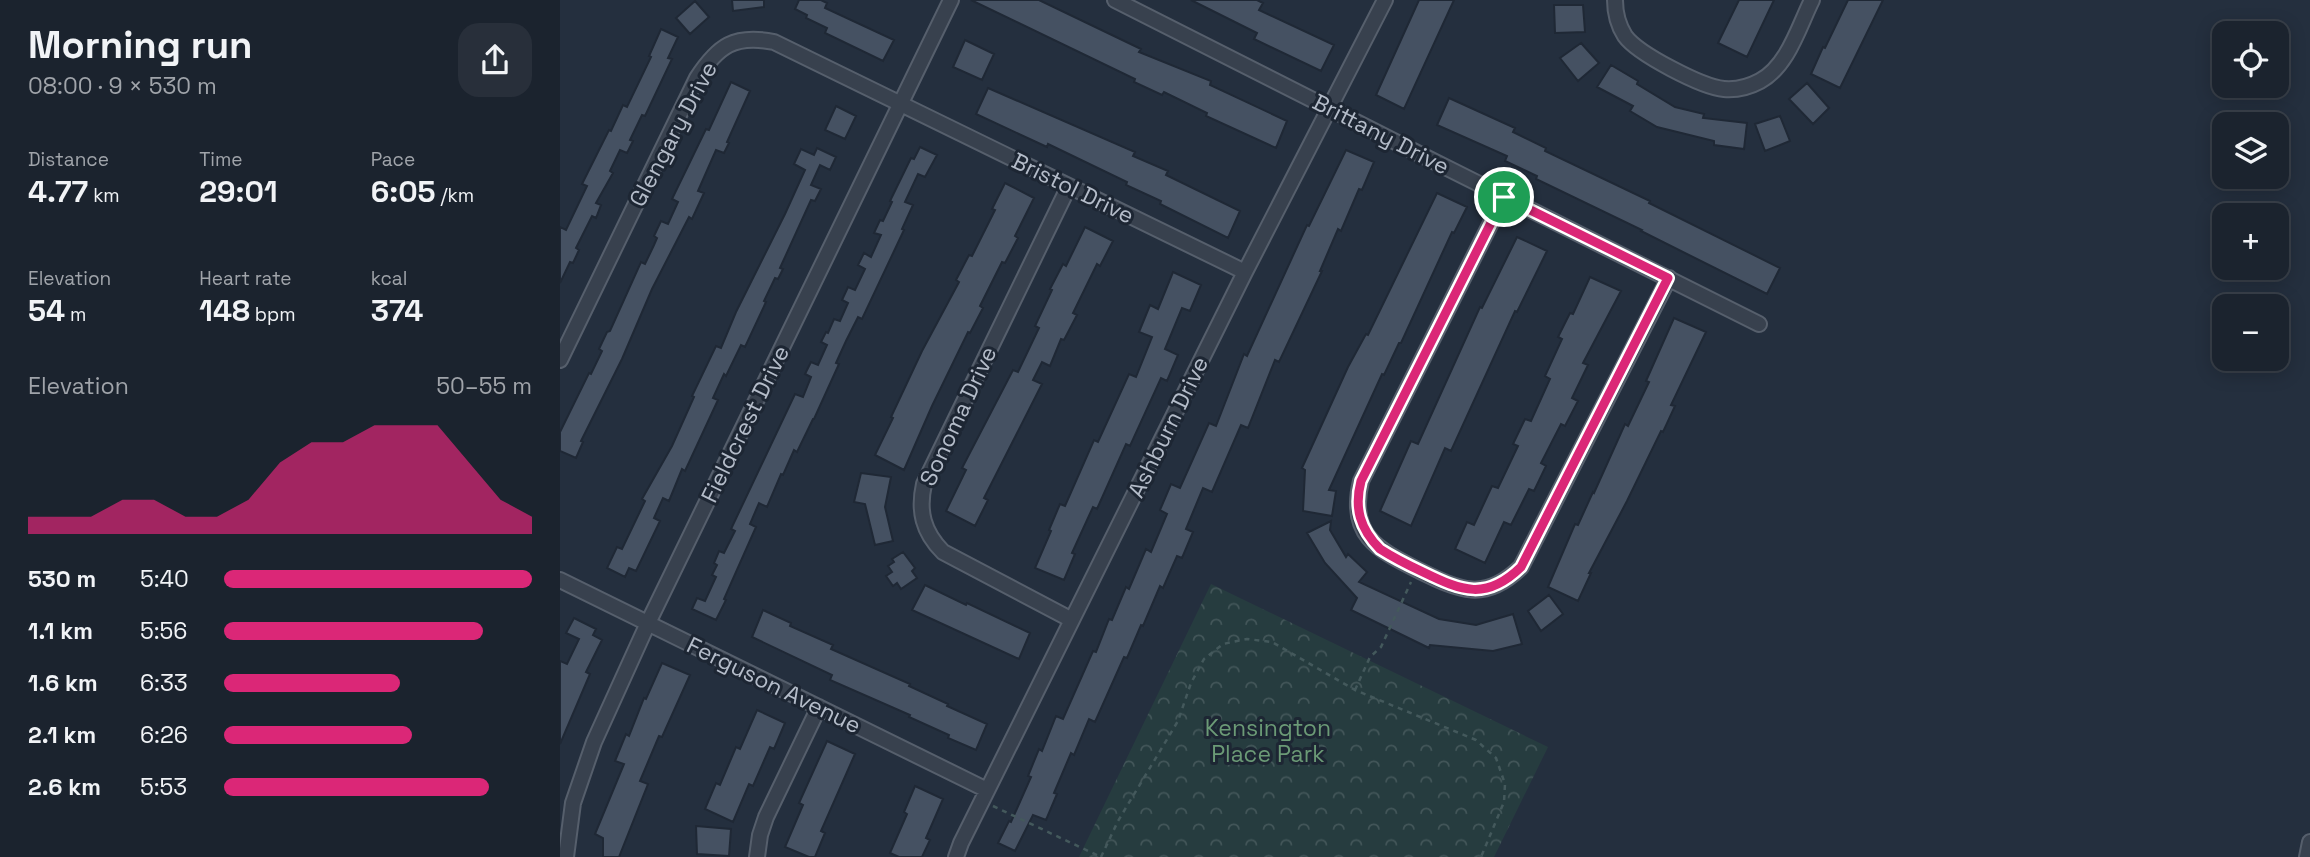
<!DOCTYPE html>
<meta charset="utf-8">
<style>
:root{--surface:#1b232e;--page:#282f3a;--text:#f1f3f6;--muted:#a0a4aa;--line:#39404a;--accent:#db2777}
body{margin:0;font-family:"Space Grotesk",sans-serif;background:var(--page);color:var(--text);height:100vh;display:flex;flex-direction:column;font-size:26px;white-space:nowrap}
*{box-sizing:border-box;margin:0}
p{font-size:23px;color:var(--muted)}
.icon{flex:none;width:38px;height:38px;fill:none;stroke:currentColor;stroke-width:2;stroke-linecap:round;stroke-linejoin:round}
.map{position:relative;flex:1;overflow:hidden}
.sheet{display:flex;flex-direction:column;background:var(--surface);width:560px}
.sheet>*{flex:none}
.controls{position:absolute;left:1652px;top:21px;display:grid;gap:14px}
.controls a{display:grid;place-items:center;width:77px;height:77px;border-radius:14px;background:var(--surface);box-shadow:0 4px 18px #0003,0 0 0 2px var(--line);font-size:35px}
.pin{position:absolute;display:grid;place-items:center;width:60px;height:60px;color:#fff;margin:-30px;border:4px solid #fff;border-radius:50%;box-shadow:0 2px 7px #0007}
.round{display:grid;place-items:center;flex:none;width:74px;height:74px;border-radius:21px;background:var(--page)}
.headline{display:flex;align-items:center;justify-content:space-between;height:119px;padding:0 28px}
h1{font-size:38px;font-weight:800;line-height:52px}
.figures{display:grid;grid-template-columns:repeat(3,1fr);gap:10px;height:119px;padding:7px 28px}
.figures div{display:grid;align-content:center}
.figures b{font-size:30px;font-weight:800}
.figures small{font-size:19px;font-weight:400}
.figures p{font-size:19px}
.chart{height:196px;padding:14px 28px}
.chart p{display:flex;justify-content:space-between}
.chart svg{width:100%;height:126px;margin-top:7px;fill:var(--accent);opacity:.7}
ul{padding:0 28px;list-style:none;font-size:23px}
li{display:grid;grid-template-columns:112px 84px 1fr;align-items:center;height:52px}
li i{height:18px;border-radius:9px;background:var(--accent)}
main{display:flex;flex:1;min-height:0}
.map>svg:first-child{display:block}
.forest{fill:url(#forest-crowns)}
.building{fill:#455162;stroke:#1f2835;stroke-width:2}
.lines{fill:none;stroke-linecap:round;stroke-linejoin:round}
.minor-casing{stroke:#565f6c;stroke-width:18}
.path{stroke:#44595c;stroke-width:2.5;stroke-dasharray:5 5;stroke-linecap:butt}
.minor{stroke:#38414e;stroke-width:14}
.route-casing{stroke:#fff;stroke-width:14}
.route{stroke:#db2777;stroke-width:9}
.labels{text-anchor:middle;stroke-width:6;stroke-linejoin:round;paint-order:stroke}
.street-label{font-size:23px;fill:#b4bcc9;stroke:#1d2633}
.park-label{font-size:23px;fill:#6b9a76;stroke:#1d2633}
</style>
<main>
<section class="sheet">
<div class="headline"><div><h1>Morning run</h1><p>08:00 · 9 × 530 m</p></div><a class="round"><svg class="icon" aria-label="share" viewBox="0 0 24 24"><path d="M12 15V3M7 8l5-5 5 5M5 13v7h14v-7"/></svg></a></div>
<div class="figures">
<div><p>Distance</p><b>4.77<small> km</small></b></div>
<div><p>Time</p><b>29:01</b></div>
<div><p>Pace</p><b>6:05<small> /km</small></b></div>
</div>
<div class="figures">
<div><p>Elevation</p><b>54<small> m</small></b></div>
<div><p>Heart rate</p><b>148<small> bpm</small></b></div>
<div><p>kcal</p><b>374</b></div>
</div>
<div class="chart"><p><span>Elevation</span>50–55 m</p>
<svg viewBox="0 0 160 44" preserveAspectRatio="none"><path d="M0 44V38L10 38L20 38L30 32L40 32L50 38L60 38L70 32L80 19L90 12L100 12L110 6L120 6L130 6L140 19L150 32L160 38V44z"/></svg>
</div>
<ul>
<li><b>530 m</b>5:40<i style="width:100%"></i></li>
<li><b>1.1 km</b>5:56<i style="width:84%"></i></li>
<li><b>1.6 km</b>6:33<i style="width:57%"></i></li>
<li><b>2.1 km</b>6:26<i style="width:61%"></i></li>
<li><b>2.6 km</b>5:53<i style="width:86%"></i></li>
</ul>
</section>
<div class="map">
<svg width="1750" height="857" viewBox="0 0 1750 857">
<defs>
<pattern id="forest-crowns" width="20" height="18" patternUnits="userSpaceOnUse" patternTransform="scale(1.75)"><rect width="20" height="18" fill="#263c3f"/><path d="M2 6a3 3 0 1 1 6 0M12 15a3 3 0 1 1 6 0" fill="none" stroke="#435659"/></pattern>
</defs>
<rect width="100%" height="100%" fill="#242f3e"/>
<path class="forest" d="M651,584L988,747L934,857H519Z"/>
<path class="building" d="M172,0H204V7L173,11Z
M239,0H261L267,3L265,8L334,40L323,61L265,33L267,28L246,18L247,15L235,9Z
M411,0H479L581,49L579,52L651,81L650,85L727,121L716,148L646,116L647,113L604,92L602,95L574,82L575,79Z
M631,0H697L703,3L699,10L774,45L761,71L694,39L697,33Z
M859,0H894L844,109L816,95Z
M1179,0H1214L1187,57L1158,43Z
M1288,0H1323L1280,88L1251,74L1263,47L1265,48Z
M135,1L149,17L130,34L116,18Z
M994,5H1023L1025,32L995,33Z
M101,29L118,37L108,58L112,59L85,116L82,115L70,140L73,141L67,153L60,150L50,171L53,173L36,203L41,205L36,218L32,216L16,248L19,250L13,263L10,262L0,283V227L6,230L27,186L22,184L49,130L51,131L63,105L67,107L91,57L89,56Z
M405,40L434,54L422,80L393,67Z
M1021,43L1039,63L1018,81L1000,58Z
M1051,65L1078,81L1077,84L1115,107L1144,114L1143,118L1187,123L1184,149L1154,145V141L1097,127L1070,111L1073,106L1037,87Z
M171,82L190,91L167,142L169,143L164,153L156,150L138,191L144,193L132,219L129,217L92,289L62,359L21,441L23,442L16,458L0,451V432L29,373L31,374L42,351L39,349L47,332L50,331L81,262L85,264L94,245L97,238L94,236L101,221L108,224L118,202L112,199L146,129L149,130Z
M1247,83L1269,108L1253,124L1229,99Z
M428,88L575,152L573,156L608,171L606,175L680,211L668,238L600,204L601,201L566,185L567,182L488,144L487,147L416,114Z
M889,98L955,128L953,132L986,148L985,151L1090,201L1089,203L1220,268L1207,294L1081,231L1082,230L976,179L977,176L945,161L947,156L877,125Z
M276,106L296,116L285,139L265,130Z
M1220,116L1230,141L1205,151L1195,124Z
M360,147L377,155L365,177L358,174L345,202L353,205L342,229L344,230L302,319L298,317L286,341L276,363L279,364L254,419H253L237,452L234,450L223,475L221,474L207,507L199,503L190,524L196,527L164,599L166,600L156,620L132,609L137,598L145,601L156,577L152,575L157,565L154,563L159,551L164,553L175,531L171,529L235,394L243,397L251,377L245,374L251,362L258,365L267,345L261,342L266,332L268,333L274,319L280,321L288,303L282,300L288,287L295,290L305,269L298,265L304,253L311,257L321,235L314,233L320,220L323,221L332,202L330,201L351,158L354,159Z
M257,148L276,157L270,170L260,165L251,185L261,189L255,201L251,200L220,268L223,269L218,279L215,278L204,301L206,302L185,347L181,345L166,376L164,374L153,398L158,400L125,471L122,469L109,501L103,498L94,518L100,521L76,571L69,568L65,577L47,568L57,547L62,549L85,501L82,499L112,446L134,397L132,396L156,346L161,348L176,312L225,214L245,170L234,164L241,149L254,155Z
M786,150L814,162L802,190L799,189L781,231L778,229L760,271H762L719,362L715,360L688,428L681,425L652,492L643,488L626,529L633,532L622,558L617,556L603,588L600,586L583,626L581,625L567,658L564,657L535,722L529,719L514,755L511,753L494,793L497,794L486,820L473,815L455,851L438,843L449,821L451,822L471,777L468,776L479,749L482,751L496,716L503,719L533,651L536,652L549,619L552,620L566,587L569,589L586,549L591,552L607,514L600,510L611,484L620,488L649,423L656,426L684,354L687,356L747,225L749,226Z
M445,183L474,198L455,236L458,238L445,263L442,262L420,306L423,308L410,333L408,332L372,406L344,470L315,455L333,418L331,417L362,351L399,282L396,280L409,255L412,256L435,210L432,209Z
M877,193L907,207L894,233L892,232L841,343H839L824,375L822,374L769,490L776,491L772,516L743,511L745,470L742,468L788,367L806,334L808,335Z
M525,227L553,241L540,266L537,264L513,313L517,315L504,340L501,339L490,366L482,362L473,380L482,384L424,498L428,500L415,526L386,511L406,470L402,468L453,370L458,372L479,328L475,326L492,290L490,289L503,264L506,266Z
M957,237L987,251L957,312L955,311L891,451L885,448L851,526L820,511L851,441L858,444L920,307L922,308Z
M613,272L641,285L630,311L622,308L605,349L618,355L607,381L601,378L570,446L566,444L537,509L533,507L512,553L515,554L504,580L475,568L491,531L489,530L500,504L505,506L534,440L538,442L569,374L576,377L592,337L579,332L590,305L598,309Z
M1030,277L1061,291L1023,363L1028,365L1012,398L1018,401L1005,426L1001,424L981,463L986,466L974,491L969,489L951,525L944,522L925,563L895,549L907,522L914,525L932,486L938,488L958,446L953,444L965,419L971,421L990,379L985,376L1002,339L998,337L1010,313L1013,314Z
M1114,318L1146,332L1111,405L1115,406L1103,432L1101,431L1067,501L1029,573H1031L1018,601L988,587L1015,524L1018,525L1033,492L1034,493L1065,424L1068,426L1089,382L1086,381Z
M301,473L331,477L325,507L333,541L315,545L305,504L294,502Z
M771,521L770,530L786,557L788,554L807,572L799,582L879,619L916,625L953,614L962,644L933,651L870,645L869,648L791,610L797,598L765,563L747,533Z
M343,552L355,568L352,571L357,578L341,589L337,583L333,586L326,576L332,572L328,566L334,562L332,559Z
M365,585L406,605L407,603L470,633L459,659L352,610Z
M989,595L1003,614L981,631L968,611Z
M203,610L231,623L230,626L273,645L271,649L350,684L349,686L388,704L387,706L427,724L416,750L388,738L389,735L349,717L350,715L270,680L272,675L192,637Z
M14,618L36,629L33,635L42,640L26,672L30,674L0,744V661L7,664L19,639L6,633Z
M102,663L130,675L102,737L99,736L80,781L88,784L59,857H43V838L35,834L64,764L55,761L66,734L69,736L84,698L86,699Z
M197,710L225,723L214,749L210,747L193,786L189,784L173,822L145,809L156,783L160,785L176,747L180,749Z
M267,741L295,754L261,831L265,833L255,857H249L225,847L243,805L239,803Z
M355,786L383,799L366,838L370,840L362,857H339L330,853L347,814L344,812Z
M136,826L171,829L169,856L137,854Z"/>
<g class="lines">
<g class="minor-casing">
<path id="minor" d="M555,0C769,109 984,217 1199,324
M1055,0C1055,13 1058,25 1065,36C1078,54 1142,87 1164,89C1177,90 1189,87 1200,81C1228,66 1239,26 1252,0
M509,186L364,484C358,511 363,532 383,552L512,620
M944,197L801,481C788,534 816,549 858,570C899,590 924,603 961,567L1109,278
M0,360L137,78C158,46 174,34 214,42L685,272
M0,580L427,790
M6,857L13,803L34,742L88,623L391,0
M197,857L200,835L206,817L259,707
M396,857L401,843L685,272L825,0
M1747,857L1750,842"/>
</g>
<path class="path" d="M795,690L810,657L821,647L851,582
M433,806L541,857
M541,857L558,821L618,721L631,683L644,659L663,644L687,639L712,642L795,690L916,740L936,758L945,784L944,802L921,857"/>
<use href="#minor" class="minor"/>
</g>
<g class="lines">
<g class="route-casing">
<path id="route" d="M944,197L1108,278L961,567C926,601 902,591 863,572C848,565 834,558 820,549C800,529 794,508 801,481Z"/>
</g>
<use href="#route" class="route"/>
</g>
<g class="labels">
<g class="street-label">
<text transform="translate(113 134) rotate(-62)" y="8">Glengary Drive</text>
<text transform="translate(821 134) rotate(27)" y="8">Brittany Drive</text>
<text transform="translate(513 188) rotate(26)" y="8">Bristol Drive</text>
<text transform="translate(398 416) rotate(-65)" y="8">Sonoma Drive</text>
<text transform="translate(185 424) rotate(-64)" y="8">Fieldcrest Drive</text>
<text transform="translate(608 427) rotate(-64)" y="8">Ashburn Drive</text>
<text transform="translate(214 685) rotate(26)" y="8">Ferguson Avenue</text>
</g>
<g class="park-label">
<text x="708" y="736">Kensington<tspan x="708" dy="26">Place Park</tspan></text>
</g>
</g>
</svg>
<div class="controls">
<a><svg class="icon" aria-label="locate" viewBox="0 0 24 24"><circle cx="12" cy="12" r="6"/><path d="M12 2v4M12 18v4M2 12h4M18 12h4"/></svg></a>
<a><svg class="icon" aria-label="layers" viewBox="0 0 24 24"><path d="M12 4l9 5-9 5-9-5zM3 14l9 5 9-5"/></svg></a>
<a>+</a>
<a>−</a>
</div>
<div class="pin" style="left:944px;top:197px;background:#1e9e55"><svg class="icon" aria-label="arrive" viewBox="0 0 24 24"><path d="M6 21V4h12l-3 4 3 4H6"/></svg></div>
</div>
</main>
